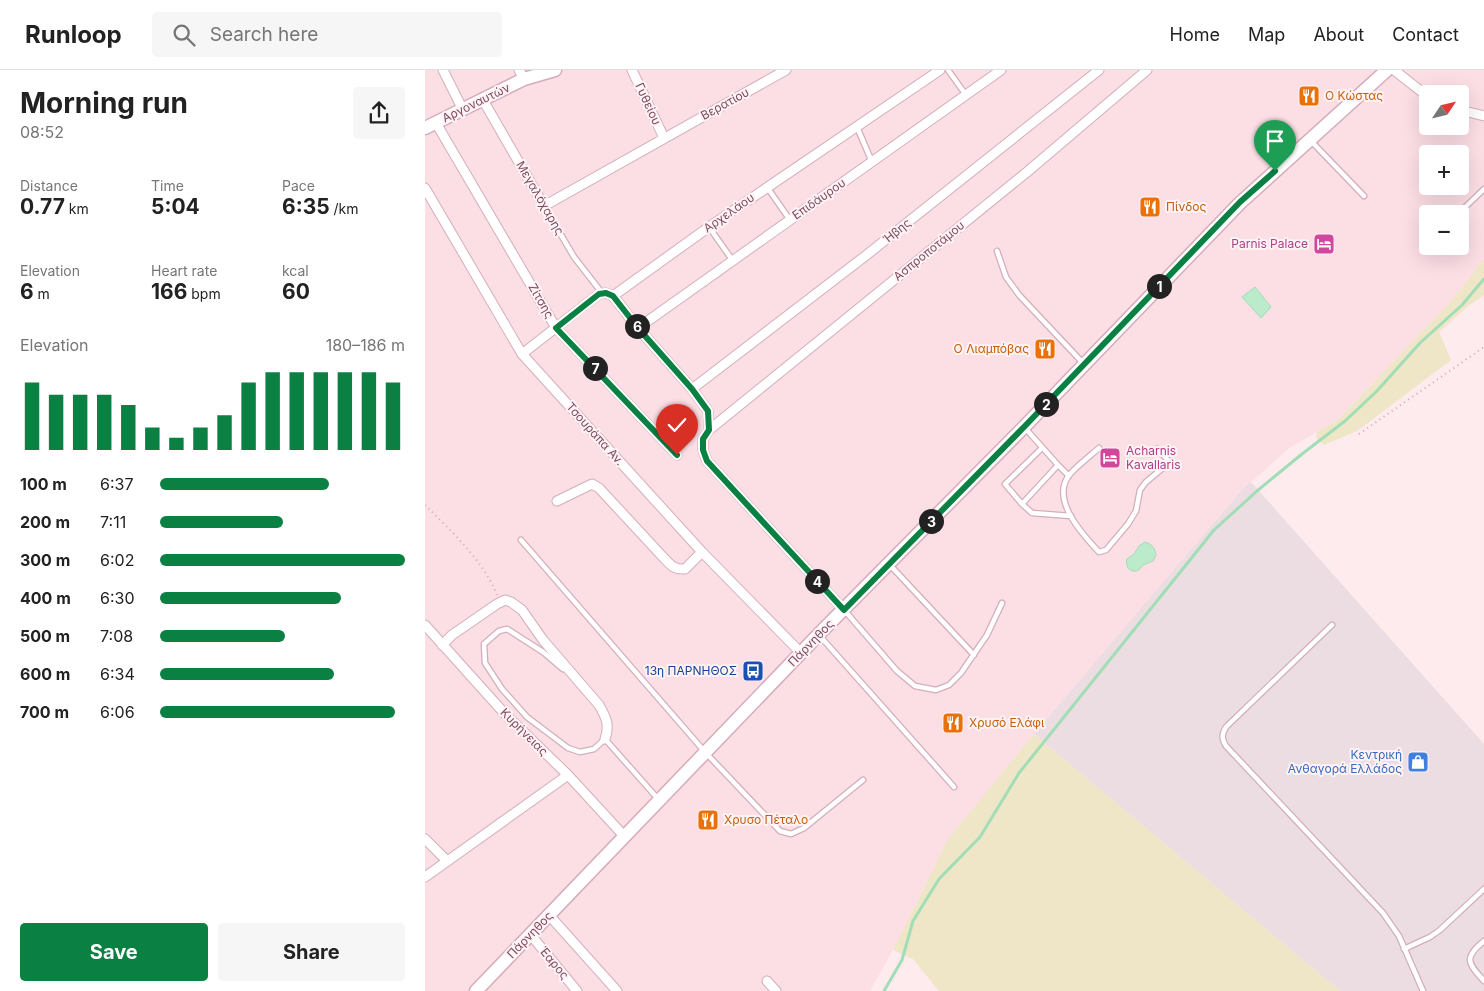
<!DOCTYPE html>
<meta charset="utf-8">
<style>
:root{--surface:#fff;--page:#f6f6f6;--text:#222;--muted:#767676;--line:#e0e0e0;--accent:#0b8043}
body{margin:0;font-family:Inter,sans-serif;background:var(--page);color:var(--text);height:100vh;display:flex;flex-direction:column;font-size:19px;white-space:nowrap}
*{box-sizing:border-box;margin:0}
p{font-size:16px;color:var(--muted)}
.icon{flex:none;width:28px;height:28px;fill:none;stroke:currentColor;stroke-width:2;stroke-linecap:round;stroke-linejoin:round}
.map{position:relative;flex:1;overflow:hidden}
.panel{display:flex;flex-direction:column;background:var(--surface);width:425px}
.panel>*{flex:none}
.needle{width:32px;rotate:55deg}
.controls{position:absolute;left:994px;top:15px;display:grid;gap:10px}
.controls a{display:grid;place-items:center;width:50px;height:50px;border-radius:5px;background:var(--surface);box-shadow:0 5px 20px #0002;font-size:25px}
.pin{position:absolute;display:grid;place-items:center;width:42px;height:42px;color:#fff;margin:-51px -21px;border-radius:50% 50% 50% 0;rotate:-45deg;box-shadow:0 0 5px #0007}
.pin .icon{rotate:45deg}
.km{position:absolute;width:25px;height:25px;margin:-12px;border-radius:50%;background:#222;color:#fff;font-size:14px;line-height:25px;text-align:center}
.round{display:grid;place-items:center;flex:none;width:52px;height:52px;border-radius:5px;background:var(--page)}
.head{display:flex;align-items:center;justify-content:space-between;height:85px;padding:0 20px}
h1{font-size:28px;font-weight:700;line-height:38px}
.figures{display:grid;grid-template-columns:repeat(3,1fr);gap:8px;height:85px;padding:5px 20px}
.figures div{display:grid;align-content:center}
.figures b{font-size:21px;font-weight:700}
.figures small{font-size:14px;font-weight:400}
.figures p{font-size:14px}
.chart{height:140px;padding:10px 20px}
.chart p{display:flex;justify-content:space-between}
.chart svg{width:100%;height:90px;margin-top:5px;stroke:var(--accent);stroke-width:6}
.cta{display:flex;gap:10px;margin-top:auto;padding:10px 20px}
.cta a{flex:1;height:58px;border-radius:5px;background:var(--accent);color:#fff;font-size:20px;font-weight:700;line-height:58px;text-align:center}
.cta a+a{background:var(--page);color:var(--text)}
ul{padding:0 20px;list-style:none;font-size:16px}
li{display:grid;grid-template-columns:80px 60px 1fr;align-items:center;height:38px}
li i{height:12px;border-radius:6px;background:var(--accent)}
header{display:flex;align-items:center;gap:30px;box-sizing:border-box;height:70px;padding:0 25px;background:var(--surface);border-bottom:1px solid var(--line)}
header strong{font-size:24px}
nav{display:flex;gap:28px;margin-inline-start:auto;font-size:18px}
.search{width:350px;height:45px;background:var(--page);display:flex;align-items:center;gap:12px;box-sizing:border-box;padding:0 18px;border-radius:5px;color:var(--muted);font-size:19px}
main{display:flex;flex:1;min-height:0}
.map>svg:first-child{display:block}
.residential{fill:#fcdee5;fill-rule:evenodd}
.industrial{fill:#ebdde2}
.green{fill:#eee6c6}
.water{fill:#bcebcc;stroke:#a1ddb7}
.lines{fill:none;stroke-linecap:round;stroke-linejoin:round}
.stream{stroke:#a1ddb7;stroke-width:3}
.lane-casing{stroke:#d3aebb;stroke-width:7}
.street-casing{stroke:#d3aebb;stroke-width:11}
.secondary-casing{stroke:#d6abba;stroke-width:15}
.path{stroke:#dca1b9;stroke-width:2;stroke-dasharray:1 4;stroke-linecap:butt}
.lane{stroke:#fff;stroke-width:4.5}
.street{stroke:#fff;stroke-width:9}
.secondary{stroke:#fff;stroke-width:12}
.route-casing{stroke:#fff;stroke-width:10}
.route{stroke:#0b8043;stroke-width:6}
.labels{text-anchor:middle;stroke-width:4;stroke-linejoin:round;paint-order:stroke}
.food-label{font-size:12px;fill:#c56008;stroke:#fff3f5;text-anchor:start}
.street-label{font-size:12px;fill:#7d4a60;stroke:#fff3f5}
.hotel-label{font-size:12px;fill:#b23c85;stroke:#fff3f5;text-anchor:end}
.transit-label{font-size:12px;fill:#164399;stroke:#fff3f5;text-anchor:end}
.shop-label{font-size:12px;fill:#366cbe;stroke:#fff3f5;text-anchor:end}
</style>
<header>
<strong>Runloop</strong>
<div class="search"><svg class="icon" aria-label="search" viewBox="0 0 24 24"><circle cx="10" cy="10" r="6"/><path d="M15 15l6 6"/></svg>Search here</div>
<nav><a>Home</a><a>Map</a><a>About</a><a>Contact</a></nav>
</header>
<main>
<section class="panel">
<div class="head"><div><h1>Morning run</h1><p>08:52</p></div><a class="round"><svg class="icon" aria-label="share" viewBox="0 0 24 24"><path d="M12 15V3M7 8l5-5 5 5M5 13v7h14v-7"/></svg></a></div>
<div class="figures">
<div><p>Distance</p><b>0.77<small> km</small></b></div>
<div><p>Time</p><b>5:04</b></div>
<div><p>Pace</p><b>6:35<small> /km</small></b></div>
</div>
<div class="figures">
<div><p>Elevation</p><b>6<small> m</small></b></div>
<div><p>Heart rate</p><b>166<small> bpm</small></b></div>
<div><p>kcal</p><b>60</b></div>
</div>
<div class="chart"><p><span>Elevation</span>180–186 m</p>
<svg viewBox="0 0 160 44" preserveAspectRatio="none"><path d="M5 44V11M15 44V17M25 44V17M35 44V17M45 44V22M55 44V33M65 44V38M75 44V33M85 44V27M95 44V11M105 44V6M115 44V6M125 44V6M135 44V6M145 44V6M155 44V11"/></svg>
</div>
<ul>
<li><b>100 m</b>6:37<i style="width:69%"></i></li>
<li><b>200 m</b>7:11<i style="width:50%"></i></li>
<li><b>300 m</b>6:02<i style="width:100%"></i></li>
<li><b>400 m</b>6:30<i style="width:74%"></i></li>
<li><b>500 m</b>7:08<i style="width:51%"></i></li>
<li><b>600 m</b>6:34<i style="width:71%"></i></li>
<li><b>700 m</b>6:06<i style="width:96%"></i></li>
</ul>
<div class="cta"><a>Save</a><a>Share</a></div>
</section>
<div class="map">
<svg width="1059" height="921" viewBox="0 0 1059 921">
<rect width="100%" height="100%" fill="#feebee"/>
<path class="residential" d="M0,0H1059V189L1028,229L913,350L864,378L816,421L695,564L618,653L523,769L471,874L445,921H0ZM1002,24H1035V56H1002ZM1002,84H1035V116H1002ZM1002,144H1035V176H1002Z"/>
<path class="industrial" d="M826,412L1059,674V921H915L609,664L816,421Z"/>
<path class="green" d="M1059,189V225L1042,237L1014,262L1026,290L932,361L899,375L891,368L892,362L913,350L1028,229Z
M609,664L915,921H514L488,889L468,880L523,769Z"/>
<path class="water" d="M830,217L846,237L836,248L817,227Z
M720,472C727,474 730,478 731,485L728,491L718,495C712,506 699,501 702,489L709,484L714,476Z"/>
<g class="lines">
<path class="stream" d="M459,921L477,890L488,851L514,809L555,767L594,703L789,460L832,421L877,384L920,351L951,322L995,273L1037,235L1059,209"/>
<g class="lane-casing">
<path id="lane" d="M523,0L541,25
M432,57L447,92
M886,71L939,126
M342,117L365,150
M119,136L149,187L177,223
M1033,144L1059,119
M284,157L308,191
M572,181L581,207L594,225L658,293
M600,358L633,395L597,434L607,443L646,446
M674,378C665,386 653,395 645,404C624,429 658,465 674,482L681,480L703,454L711,441L715,420L721,412L745,392L732,379
M633,395L644,406
M597,434L580,414L617,378
M96,470L280,682L355,761L366,764L379,758L438,710
M464,494L549,585
M420,541L472,601L490,616L511,620L524,615L536,603L562,565L577,533
M907,555L801,657C796,665 797,669 801,676L958,843L974,866L998,921
M394,565L529,717
M138,599L118,582L82,559L74,561L59,574L60,593L77,619L102,647L143,678L155,682L169,679L180,669L234,730
M1059,871C1038,888 1043,893 1059,911
M979,879L1005,867L1015,860L1059,819"/>
</g>
<g class="street-casing">
<path id="street" d="M18,0L38,40
M94,0L99,9
M207,0L239,68
M969,0L1002,26
M58,30L119,136L361,0
M1035,40L1059,46
M11,53L131,258L252,385
M0,118L97,284L277,482L376,583
M188,226L213,258L267,319L283,341L284,360L278,369V380L282,391L419,540
M188,226L284,157L515,0
M213,258L576,0
M97,284L174,224L181,223L188,226
M267,319L439,187L674,0
M284,360L602,102L722,0
M132,431L167,414L174,418L237,486C245,494 248,500 260,499L277,482
M0,555L80,644L143,705L199,766
M17,575L27,565L72,534L80,530L86,532L97,540L118,570L174,635C181,647 185,655 180,669
M0,769L22,791
M0,807L143,705
M124,845L192,921
M105,864L152,921
M342,911L351,921"/>
</g>
<g class="secondary-casing">
<path id="secondary" d="M0,58L99,9L130,0
M51,921L394,564L599,357L815,133L962,0"/>
</g>
<path class="path" d="M934,364L1059,277
M0,435C26,461 58,490 72,525"/>
<use href="#lane" class="lane"/>
<use href="#street" class="street"/>
<use href="#secondary" class="secondary"/>
</g>
<g class="lines">
<g class="route-casing">
<path id="route" d="M252,385L131,258L174,224L181,223L188,226L213,258L267,319L283,341L284,360L278,369V380L282,391L419,540L599,357L815,132L850,101"/>
</g>
<use href="#route" class="route"/>
</g>
<defs>
<g id="restaurant-square" transform="scale(1.125)"><rect x="-9" y="-9" width="18" height="18" rx="4" fill="#e8710a" stroke="#fff3f5"/><path d="M-5-6h1v4h1v-4h1v4h1v-4h1v5L-1.5 .5V6h-2V.5L-5-1ZM5-6V6H3V1.5H1.5Q1.5-4 5-6Z" fill="#fff"/></g>
<g id="hotel-square" transform="scale(1.125)"><rect x="-9" y="-9" width="18" height="18" rx="4" fill="#d1479c" stroke="#fff3f5"/><path d="M-6-4.5h1.5V1H6V5H4.5V3h-9V5H-6ZM-4 0a1.8 1.8 0 1 1 3.6 0ZM.5 0V-2.5h3Q6-2.5 6 0Z" fill="#fff"/></g>
<g id="bus-square" transform="scale(1.125)"><rect x="-9" y="-9" width="18" height="18" rx="4" fill="#1a4fb4" stroke="#fff3f5"/><path d="M-5-6H5V4H4V6H2V4H-2V6H-4V4H-5ZM-3.5-4V0h7V-4ZM-3.5 1.2v1.5H-2V1.2ZM2 1.2v1.5H3.5V1.2Z" fill="#fff"/></g>
<g id="shop-square" transform="scale(1.125)"><rect x="-9" y="-9" width="18" height="18" rx="4" fill="#3f7fe0" stroke="#fff3f5"/><path d="M-5-2.5h2.3a2.7 3.5 0 0 1 5.4 0H5L5.5 6h-11ZM-1.5-2.5h3a1.5 2.3 0 0 0-3 0Z" fill="#fff"/></g>
</defs>
<g fill-rule="evenodd">
<use href="#restaurant-square" x="884" y="26"/>
<use href="#restaurant-square" x="725" y="137"/>
<use href="#hotel-square" x="899" y="174"/>
<use href="#restaurant-square" x="620" y="279"/>
<use href="#hotel-square" x="685" y="388"/>
<use href="#bus-square" x="328" y="601"/>
<use href="#restaurant-square" x="528" y="653"/>
<use href="#shop-square" x="993" y="692"/>
<use href="#restaurant-square" x="283" y="750"/>
</g>
<g class="labels">
<g class="food-label">
<text x="900" y="30">Ο Κώστας</text>
<text x="741" y="141">Πίνδος</text>
<text x="604" y="283" text-anchor="end">Ο Λιαμπόβας</text>
<text x="544" y="657">Χρυσό Ελάφι</text>
<text x="299" y="754">Χρυσο Πέταλο</text>
</g>
<g class="street-label">
<text transform="translate(51 33) rotate(-26)" y="4">Αργοναυτών</text>
<text transform="translate(223 34) rotate(65)" y="4">Γυθείου</text>
<text transform="translate(300 34) rotate(-29)" y="4">Βερατίου</text>
<text transform="translate(115 128) rotate(60)" y="4">Μεγαλόχαρης</text>
<text transform="translate(394 129) rotate(-35)" y="4">Επιδάυρου</text>
<text transform="translate(304 143) rotate(-35)" y="4">Αρχελάου</text>
<text transform="translate(472 161) rotate(-39)" y="4">Ήβης</text>
<text transform="translate(504 181) rotate(-39)" y="4">Ασπροποτάμου</text>
<text transform="translate(116 231) rotate(60)" y="4">Ζίτσης</text>
<text transform="translate(170 364) rotate(48)" y="4">Τσουράπα Αν.</text>
<text transform="translate(386 573) rotate(-46)" y="4">Πάρνηθος</text>
<text transform="translate(99 662) rotate(45)" y="4">Κυρήνειας</text>
<text transform="translate(105 865) rotate(-46)" y="4">Πάρνηθος</text>
<text transform="translate(129 893) rotate(50)" y="4">Έαρος</text>
</g>
<g class="hotel-label">
<text x="883" y="178">Parnis Palace</text>
<text x="701" y="385" text-anchor="start">Acharnis<tspan x="701" dy="14">Kavallaris</tspan></text>
</g>
<g class="transit-label">
<text x="312" y="605">13η ΠΑΡΝΗΘΟΣ</text>
</g>
<g class="shop-label">
<text x="977" y="689">Κεντρική<tspan x="977" dy="14">Ανθαγορά Ελλάδος</tspan></text>
</g>
</g>
</svg>
<div class="controls">
<a><svg class="needle" viewBox="-14 -14 28 28"><path d="M0-13l5 13h-10z" fill="#e53935"/><path d="M0 13l5-13h-10z" fill="#767676"/></svg></a>
<a>+</a>
<a>−</a>
</div>
<div class="pin" style="left:850px;top:101px;background:#1e9e55"><svg class="icon" aria-label="arrive" viewBox="0 0 24 24"><path d="M6 21V4h12l-3 4 3 4H6"/></svg></div>
<div class="pin" style="left:252px;top:385px;background:#d93025"><svg class="icon" aria-label="check" viewBox="0 0 24 24"><path d="M5 12l5 5 9-10"/></svg></div>
<b class="km" style="left:734px;top:216px">1</b>
<b class="km" style="left:621px;top:334px">2</b>
<b class="km" style="left:506px;top:451px">3</b>
<b class="km" style="left:392px;top:511px">4</b>
<b class="km" style="left:212px;top:256px">6</b>
<b class="km" style="left:170px;top:298px">7</b>
</div>
</main>
